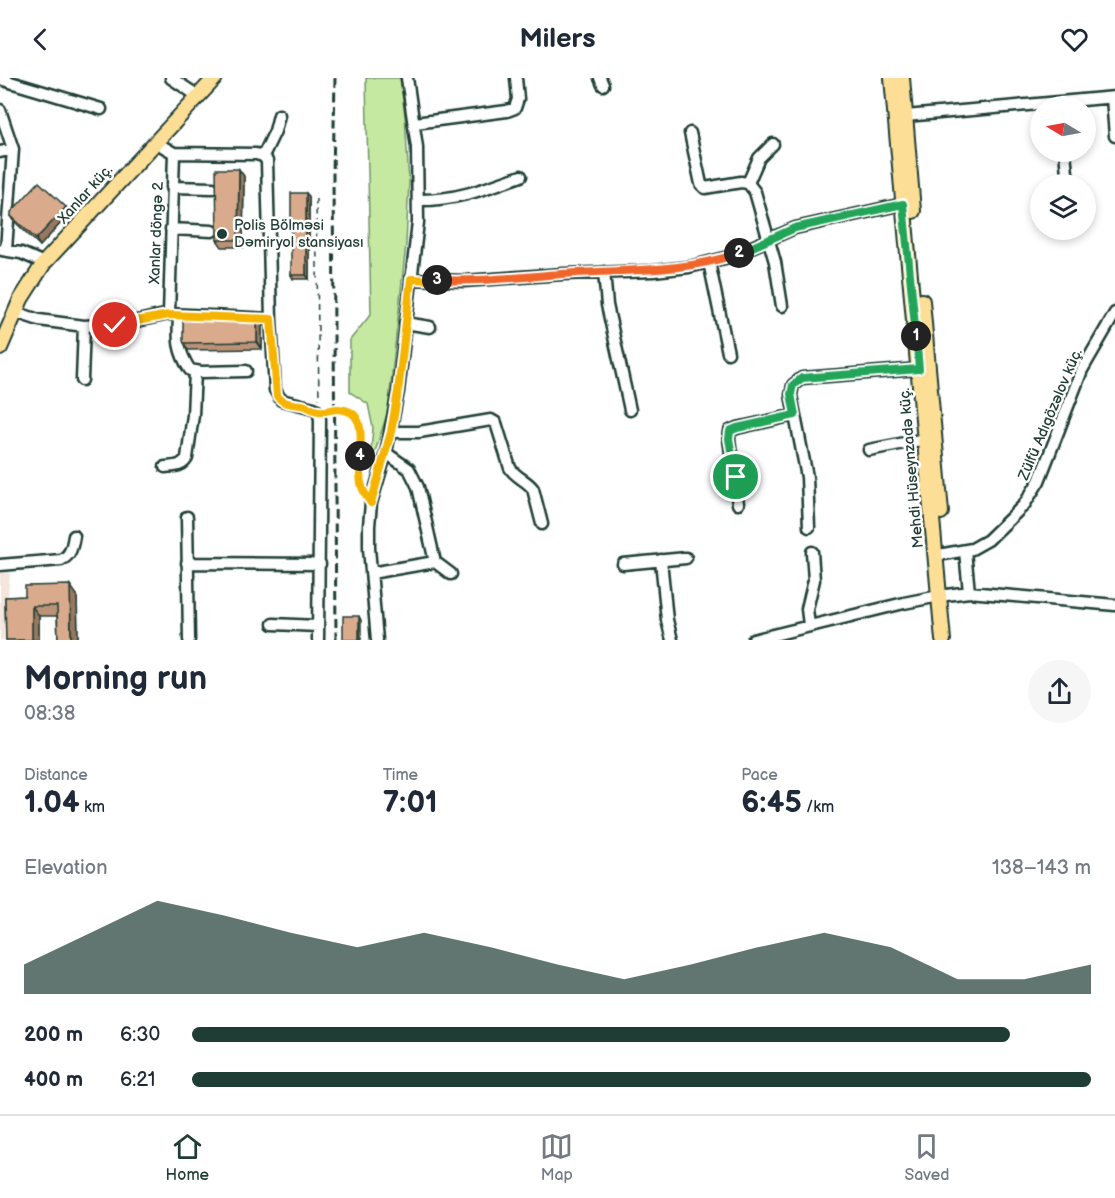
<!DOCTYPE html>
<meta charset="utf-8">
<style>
:root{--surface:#fff;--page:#f6f6f7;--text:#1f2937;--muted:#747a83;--line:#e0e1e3;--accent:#1f3d34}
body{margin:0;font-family:"Balsamiq Sans",sans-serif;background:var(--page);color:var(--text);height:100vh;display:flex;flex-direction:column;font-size:22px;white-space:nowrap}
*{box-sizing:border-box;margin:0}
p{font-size:20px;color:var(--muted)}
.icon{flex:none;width:33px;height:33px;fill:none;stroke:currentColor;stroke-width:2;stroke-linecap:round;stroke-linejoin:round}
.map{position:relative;height:562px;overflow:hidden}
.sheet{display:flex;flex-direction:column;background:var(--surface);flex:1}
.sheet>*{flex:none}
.needle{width:39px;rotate:280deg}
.tools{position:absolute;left:1030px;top:18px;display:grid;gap:12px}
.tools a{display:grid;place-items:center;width:66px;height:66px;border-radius:50%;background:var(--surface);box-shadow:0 3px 9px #0003;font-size:30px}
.pin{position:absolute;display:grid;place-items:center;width:51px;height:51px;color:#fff;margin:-26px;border:3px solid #fff;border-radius:50%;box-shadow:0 2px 6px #0007}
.km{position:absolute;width:30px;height:30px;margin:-15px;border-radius:50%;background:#222;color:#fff;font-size:16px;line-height:30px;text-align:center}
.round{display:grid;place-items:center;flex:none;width:63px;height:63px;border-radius:32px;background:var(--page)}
.summary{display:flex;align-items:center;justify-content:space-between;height:102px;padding:0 24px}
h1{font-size:33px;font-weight:700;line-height:45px}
.metrics{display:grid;grid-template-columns:repeat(3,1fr);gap:9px;height:102px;padding:6px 24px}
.metrics div{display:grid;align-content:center}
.metrics b{font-size:30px;font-weight:700}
.metrics small{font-size:16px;font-weight:400}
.metrics p{font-size:16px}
.chart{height:168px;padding:12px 24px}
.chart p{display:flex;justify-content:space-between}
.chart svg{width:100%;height:108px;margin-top:6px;fill:var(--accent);opacity:.7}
ul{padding:0 24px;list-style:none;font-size:20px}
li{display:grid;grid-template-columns:96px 72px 1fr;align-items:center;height:45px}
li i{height:15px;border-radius:8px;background:var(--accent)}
header{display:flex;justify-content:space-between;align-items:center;height:78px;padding:0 24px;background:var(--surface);font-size:27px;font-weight:700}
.tab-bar{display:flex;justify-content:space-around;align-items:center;height:84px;border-top:2px solid var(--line);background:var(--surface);font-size:16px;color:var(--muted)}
.tab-bar a{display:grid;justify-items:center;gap:3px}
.tab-bar .on{color:var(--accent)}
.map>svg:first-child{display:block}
.built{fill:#f4e6dc}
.green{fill:#c6e9a2;stroke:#72936b;stroke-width:1.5}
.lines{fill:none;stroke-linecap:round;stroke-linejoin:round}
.minor-casing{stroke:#1f3d34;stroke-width:15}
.major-casing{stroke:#1f3d34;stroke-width:18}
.path{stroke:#1f3d34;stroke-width:1.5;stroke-dasharray:6 4.5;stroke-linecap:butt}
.minor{stroke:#fff;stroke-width:10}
.major{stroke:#fdde96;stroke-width:14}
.rail{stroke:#1f3d34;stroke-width:3;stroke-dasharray:9 4.5;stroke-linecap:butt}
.wall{fill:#bb9278;stroke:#1f3d34;stroke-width:1.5}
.shaded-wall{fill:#987761;stroke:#1f3d34;stroke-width:1.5}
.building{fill:#d9aa8b;stroke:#1f3d34;stroke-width:1.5}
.split-1-casing{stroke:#fff;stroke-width:12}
.split-2-casing{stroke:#fff;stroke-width:12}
.split-3-casing{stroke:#fff;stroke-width:12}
.split-4-casing{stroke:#fff;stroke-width:12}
.split-5-casing{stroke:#fff;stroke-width:12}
.split-1{stroke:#22a559;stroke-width:8}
.split-2{stroke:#22a559;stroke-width:8}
.split-3{stroke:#f0652b;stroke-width:8}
.split-4{stroke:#f5b400;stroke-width:8}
.split-5{stroke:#f5b400;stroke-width:8}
.poi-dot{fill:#1f3d34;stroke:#fff;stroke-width:2}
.labels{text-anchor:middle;stroke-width:5;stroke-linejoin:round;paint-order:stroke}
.street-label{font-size:15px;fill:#1f3d34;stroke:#fff}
.poi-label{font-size:15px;fill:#1f3d34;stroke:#fff;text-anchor:start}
</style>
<header><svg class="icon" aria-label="back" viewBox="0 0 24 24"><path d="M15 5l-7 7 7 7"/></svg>Milers<svg class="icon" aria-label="heart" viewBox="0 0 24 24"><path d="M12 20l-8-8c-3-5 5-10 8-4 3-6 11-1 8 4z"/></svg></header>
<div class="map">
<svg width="1115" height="562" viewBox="0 0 1115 562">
<rect width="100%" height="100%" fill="#fff"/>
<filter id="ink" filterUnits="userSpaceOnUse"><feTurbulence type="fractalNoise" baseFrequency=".0167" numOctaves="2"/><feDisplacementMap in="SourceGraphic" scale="12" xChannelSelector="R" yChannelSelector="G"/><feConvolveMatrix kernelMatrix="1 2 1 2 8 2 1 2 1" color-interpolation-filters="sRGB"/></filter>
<g filter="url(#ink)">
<path class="built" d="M10,494L4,562H0V495Z"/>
<path class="green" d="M366,0H400L405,38L409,104L406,166L388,333L374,377L371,372L373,350L368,326L350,314V262L371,236Z"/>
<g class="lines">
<g class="minor-casing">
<path id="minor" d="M171,0L198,18
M600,0L603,7
M0,1L101,31
M1112,20L1115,58
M0,32L13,71L6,172
M906,38L1115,19
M415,45L507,33L515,30L518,21L516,0
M690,55L701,106L705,110L741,104L748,105L755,114L775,184L782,228
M155,64L174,75L256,76L263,78L267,83L271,241L275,312L281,322L314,330L318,334L320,341L318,562
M0,74L13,71
M1065,74L1068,106
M263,78L275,53L279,37
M748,105L759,80L773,66
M172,109L213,110
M418,122C455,123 487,110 521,98
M171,151L212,153
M2,172L21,175L44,185
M709,184L728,275
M604,194L607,227L630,332
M411,201L464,203L563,196L653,193L689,189L729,179L795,150L903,126
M15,234L39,242L84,248L128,245L169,236L271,241
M169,236L174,75
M179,237C178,261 177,272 190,292L201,294L246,293
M405,245L430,249
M82,302L84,248
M391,354H419L491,342L496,345L510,390C516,400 527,402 533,411L542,446
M869,372L925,361
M165,389C174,388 182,389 187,380L193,337L195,294
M738,426L729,361L730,353L737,350L795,337
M187,439L189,562
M809,449L807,399L791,317L793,307L802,300L919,291
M965,473L969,514
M944,476L972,471L988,462L1024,427L1039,403L1082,292L1115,235
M661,482L667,542L672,562
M435,484L451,496
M187,485L320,486
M623,486L686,480
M0,487L61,482C71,477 72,469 74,458
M371,495L435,484L418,409L409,391L386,375
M273,546L318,548
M809,547L807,531L814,502L812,474
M377,562L369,470V448L371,425L386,375L398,314L418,144L417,69L407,0
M753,562L904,525L939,518L969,514L1115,527"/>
</g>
<g class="major-casing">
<path id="major" d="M892,0L943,562
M902,0L913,133
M922,223L941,434
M0,270L21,221L44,185L215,0"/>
</g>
<path class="path" d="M316,121L319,321
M328,332C337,331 348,330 355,336C369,348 355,397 364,415"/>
<use href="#minor" class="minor"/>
<use href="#major" class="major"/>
<path class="rail" d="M335,0L333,97L336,562"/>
</g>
<path class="wall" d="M244,98L243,169H222L217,162Z
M309,118V201H293L291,197Z
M66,129L70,135L40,168L15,144L11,138Z
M257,241L262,248V271L188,272L184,265Z
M77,517L78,562H58L57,538H39V562H6L5,519Z"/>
<path class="shaded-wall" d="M239,91L244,98L243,169L238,162Z
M306,115L309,118V201L306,197Z
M66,129L70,135L40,168L36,161Z
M257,241L262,248V271L257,264Z
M70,507L77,517L78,562H71Z
M32,528L39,538V562H32Z
M359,538L361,542V562H359Z"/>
<path class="building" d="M216,91H239L238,162H217Z
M39,104L66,129L36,161L11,138V134Z
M291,115H306V197H291Z
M257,241V264L184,265L183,263V242Z
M70,507L71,562H58L57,528H32V562H6L5,519L25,518V508Z
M343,538H359V562H343Z"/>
</g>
<g class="lines" filter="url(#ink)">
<g class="split-1-casing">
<path id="split-1" d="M736,399L729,361L730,353L737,350L795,337L791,316L793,307L802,300L919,291L916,258"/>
</g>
<g class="split-2-casing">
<path id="split-2" d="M739,175L795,150L903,126L916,258"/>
</g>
<g class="split-3-casing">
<path id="split-3" d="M437,202C478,204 520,199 561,196C622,191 681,196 739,175"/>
</g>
<g class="split-4-casing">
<path id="split-4" d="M360,378C360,399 358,408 371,425L391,354L398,314L411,201L437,202"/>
</g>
<g class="split-5-casing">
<path id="split-5" d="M115,247L169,237L271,241L277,318C283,326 292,326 302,327C308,328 314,333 319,333C325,334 332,331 338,331C365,332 361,357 360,378"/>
</g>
<use href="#split-1" class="split-1"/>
<use href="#split-2" class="split-2"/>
<use href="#split-3" class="split-3"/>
<use href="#split-4" class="split-4"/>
<use href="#split-5" class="split-5"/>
</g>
<circle class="poi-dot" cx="222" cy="156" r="6"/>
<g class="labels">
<g class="street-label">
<text transform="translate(85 116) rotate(-48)" y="5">Xanlar küç.</text>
<text transform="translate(156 155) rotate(-88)" y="5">Xanlar döngə 2</text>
<text transform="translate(1050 336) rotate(-67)" y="5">Zülfü Adıgözəlov küç.</text>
<text transform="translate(911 390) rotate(-95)" y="5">Mehdi Hüseynzadə küç.</text>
</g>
<g class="poi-label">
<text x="234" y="152">Polis Bölməsi<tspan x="234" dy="17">Dəmiryol stansiyası</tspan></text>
</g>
</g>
</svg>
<div class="tools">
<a><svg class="needle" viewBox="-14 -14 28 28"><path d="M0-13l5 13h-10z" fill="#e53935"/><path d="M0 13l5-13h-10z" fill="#747a83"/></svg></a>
<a><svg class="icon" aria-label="layers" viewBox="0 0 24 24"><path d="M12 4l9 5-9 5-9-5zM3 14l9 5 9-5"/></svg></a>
</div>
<div class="pin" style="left:736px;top:399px;background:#1e9e55"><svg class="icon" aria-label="arrive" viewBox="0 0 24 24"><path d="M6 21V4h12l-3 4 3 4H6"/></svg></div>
<div class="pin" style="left:115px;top:247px;background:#d93025"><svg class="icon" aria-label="check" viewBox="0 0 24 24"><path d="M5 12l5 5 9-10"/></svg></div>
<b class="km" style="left:916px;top:258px">1</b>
<b class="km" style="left:739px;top:175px">2</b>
<b class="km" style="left:437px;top:202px">3</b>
<b class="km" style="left:360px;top:378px">4</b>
</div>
<section class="sheet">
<div class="summary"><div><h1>Morning run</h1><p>08:38</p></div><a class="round"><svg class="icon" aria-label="share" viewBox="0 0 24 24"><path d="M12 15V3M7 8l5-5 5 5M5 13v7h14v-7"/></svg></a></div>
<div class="metrics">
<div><p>Distance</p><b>1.04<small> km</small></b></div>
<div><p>Time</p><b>7:01</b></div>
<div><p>Pace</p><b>6:45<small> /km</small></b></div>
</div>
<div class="chart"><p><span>Elevation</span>138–143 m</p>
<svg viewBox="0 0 160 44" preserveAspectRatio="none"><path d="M0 44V32L10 19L20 6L30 12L40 19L50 25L60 19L70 25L80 32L90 38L100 32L110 25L120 19L130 25L140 38L150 38L160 32V44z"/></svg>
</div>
<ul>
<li><b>200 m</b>6:30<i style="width:91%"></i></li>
<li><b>400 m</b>6:21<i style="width:100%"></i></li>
</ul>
</section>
<nav class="tab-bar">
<a class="on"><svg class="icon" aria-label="home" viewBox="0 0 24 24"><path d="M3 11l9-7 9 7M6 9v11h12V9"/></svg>Home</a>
<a><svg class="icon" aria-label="map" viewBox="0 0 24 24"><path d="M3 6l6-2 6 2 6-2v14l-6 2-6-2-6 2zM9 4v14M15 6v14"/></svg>Map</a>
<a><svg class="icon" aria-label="saved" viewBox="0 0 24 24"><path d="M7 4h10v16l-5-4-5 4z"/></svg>Saved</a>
</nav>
